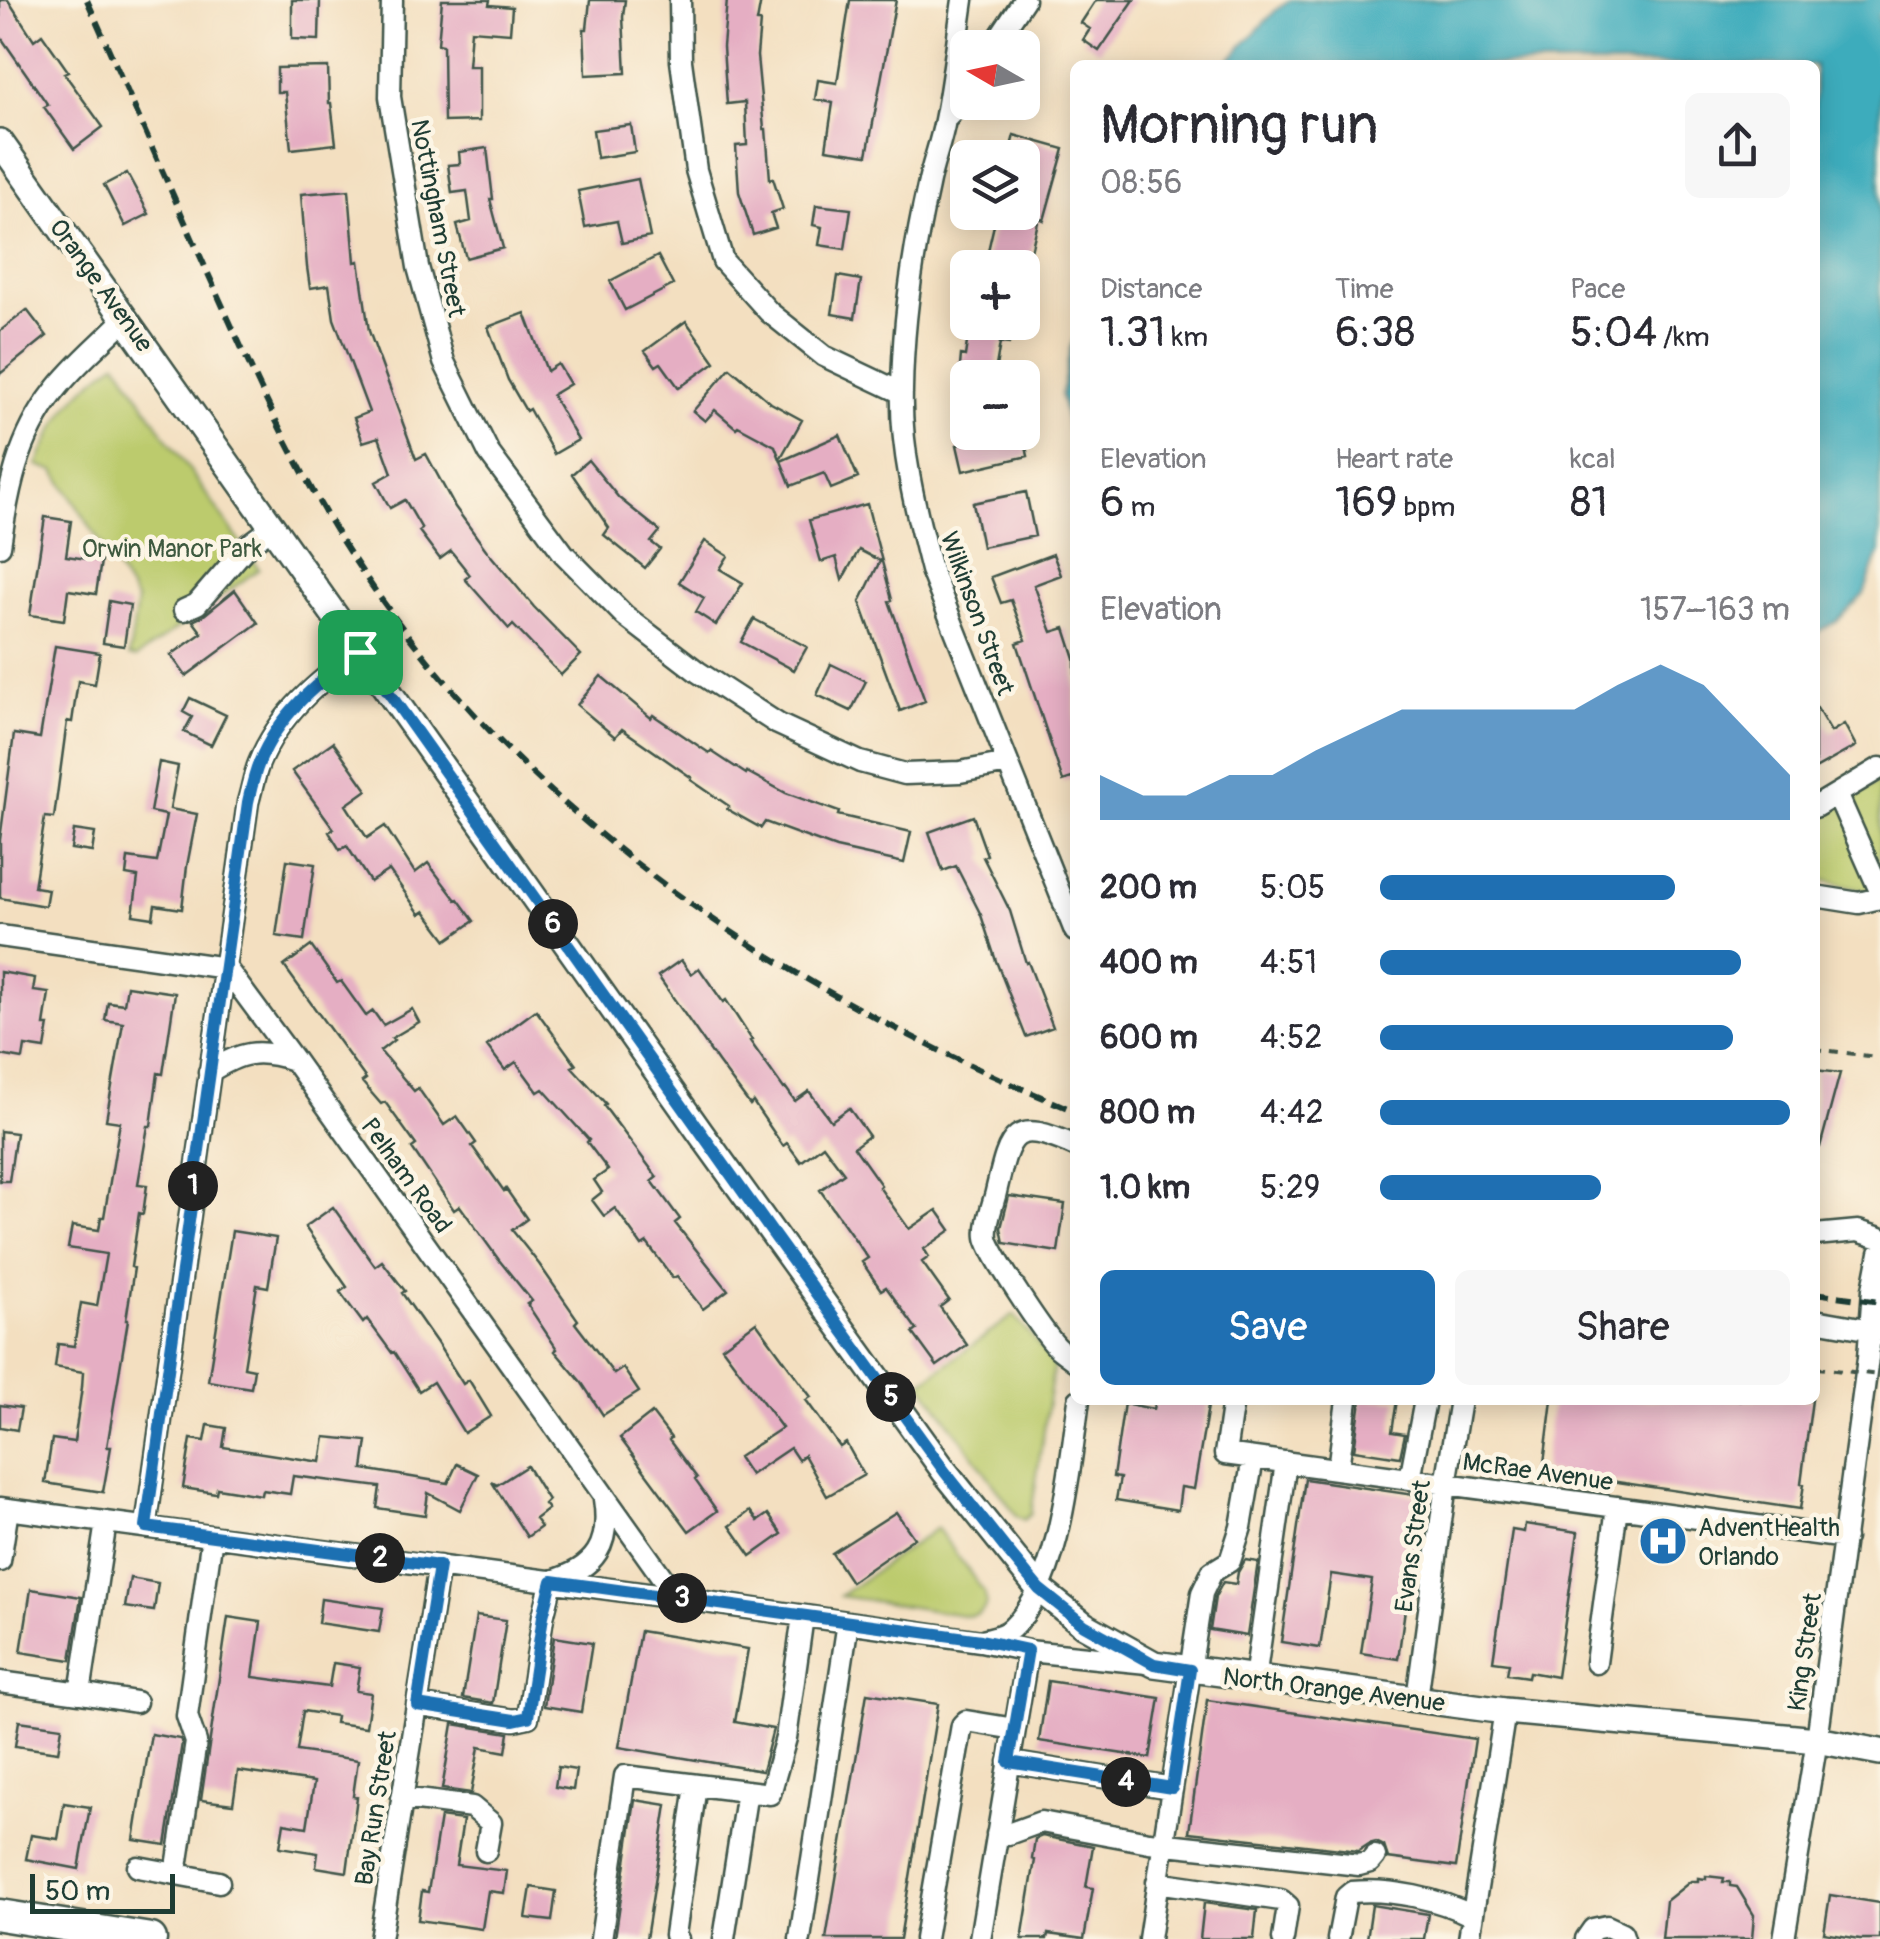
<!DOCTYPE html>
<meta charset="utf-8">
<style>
:root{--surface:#fff;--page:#f7f7f7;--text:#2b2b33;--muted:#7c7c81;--accent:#1f6fb2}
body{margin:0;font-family:Pangolin,sans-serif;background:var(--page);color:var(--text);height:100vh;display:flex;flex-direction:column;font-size:38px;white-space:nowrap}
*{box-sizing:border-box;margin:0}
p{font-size:32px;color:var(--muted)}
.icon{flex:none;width:55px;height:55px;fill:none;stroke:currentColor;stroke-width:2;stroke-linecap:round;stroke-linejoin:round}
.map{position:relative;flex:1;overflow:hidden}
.sheet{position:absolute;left:1070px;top:60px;width:750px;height:1345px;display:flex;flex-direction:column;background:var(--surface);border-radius:15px;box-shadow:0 5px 25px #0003}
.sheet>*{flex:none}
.needle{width:65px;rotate:279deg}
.controls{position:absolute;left:950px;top:30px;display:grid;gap:20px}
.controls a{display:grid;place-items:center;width:90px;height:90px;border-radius:15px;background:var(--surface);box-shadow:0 5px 25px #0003;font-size:50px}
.scale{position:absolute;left:30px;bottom:25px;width:145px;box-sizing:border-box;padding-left:10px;border:5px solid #1f3d34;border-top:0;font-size:28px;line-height:35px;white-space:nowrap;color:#1f3d34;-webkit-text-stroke:8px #fcf5e5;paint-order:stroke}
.pin{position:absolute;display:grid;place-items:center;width:85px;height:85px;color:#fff;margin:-42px;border-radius:20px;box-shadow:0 5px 15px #0006}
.km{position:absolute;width:50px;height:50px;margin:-25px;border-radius:50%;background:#222;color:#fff;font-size:28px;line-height:50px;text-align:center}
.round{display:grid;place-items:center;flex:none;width:105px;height:105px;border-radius:15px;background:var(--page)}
.head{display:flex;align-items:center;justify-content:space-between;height:170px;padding:0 30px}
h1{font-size:55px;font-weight:600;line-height:75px}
.figures{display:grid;grid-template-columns:repeat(3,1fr);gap:15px;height:170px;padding:10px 30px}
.figures div{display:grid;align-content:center}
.figures b{font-size:42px;font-weight:600}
.figures small{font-size:28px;font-weight:400}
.figures p{font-size:28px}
.chart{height:280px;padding:20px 30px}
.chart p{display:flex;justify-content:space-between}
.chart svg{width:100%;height:180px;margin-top:10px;fill:var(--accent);opacity:.7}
.action{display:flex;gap:20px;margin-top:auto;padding:20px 30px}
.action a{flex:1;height:115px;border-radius:15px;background:var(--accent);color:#fff;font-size:40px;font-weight:600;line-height:115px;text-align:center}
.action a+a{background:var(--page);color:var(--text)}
ul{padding:0 30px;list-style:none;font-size:32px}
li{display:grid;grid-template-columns:160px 120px 1fr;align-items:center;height:75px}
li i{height:25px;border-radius:12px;background:var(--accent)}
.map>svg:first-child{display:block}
.green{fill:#bccb6d;stroke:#6e8450;stroke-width:2.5}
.water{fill:#3eacbc;stroke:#2e7478;stroke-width:2.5}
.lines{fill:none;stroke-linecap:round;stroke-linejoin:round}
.canal{stroke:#3eacbc;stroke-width:20}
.building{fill:#e5aec3}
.minor-casing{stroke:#3f5549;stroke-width:25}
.major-casing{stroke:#3f5549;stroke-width:30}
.highway-casing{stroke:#3f5549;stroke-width:35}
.path{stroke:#3f5549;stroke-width:4;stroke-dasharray:8 8;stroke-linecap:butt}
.minor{stroke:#fff;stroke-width:20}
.major{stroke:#fff;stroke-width:25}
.highway{stroke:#fff;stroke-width:30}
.rail{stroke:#1f3d34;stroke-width:6;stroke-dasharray:15 8;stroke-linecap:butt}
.path-bridge{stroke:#3f5549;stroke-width:4;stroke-dasharray:8 8;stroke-linecap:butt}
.route-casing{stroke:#fff;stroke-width:20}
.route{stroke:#1f6fb2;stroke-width:12}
.labels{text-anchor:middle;stroke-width:9;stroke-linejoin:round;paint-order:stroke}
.street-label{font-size:25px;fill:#1f3d34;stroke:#fcf5e5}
.park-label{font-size:25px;fill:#3e593f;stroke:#fcf5e5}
.poi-label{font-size:25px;fill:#1f3d34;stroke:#fcf5e5;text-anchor:start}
</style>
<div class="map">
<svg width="1880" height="1939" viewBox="0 0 1880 1939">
<rect width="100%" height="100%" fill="#fcf5e5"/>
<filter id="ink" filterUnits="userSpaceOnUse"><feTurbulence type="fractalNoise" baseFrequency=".01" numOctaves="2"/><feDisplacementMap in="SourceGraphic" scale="20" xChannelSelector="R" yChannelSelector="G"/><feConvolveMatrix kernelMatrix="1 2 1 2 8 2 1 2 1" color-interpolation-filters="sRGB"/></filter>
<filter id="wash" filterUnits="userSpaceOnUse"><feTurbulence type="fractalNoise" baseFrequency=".0048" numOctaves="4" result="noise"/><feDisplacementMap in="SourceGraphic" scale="40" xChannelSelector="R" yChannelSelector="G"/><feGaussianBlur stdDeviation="2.25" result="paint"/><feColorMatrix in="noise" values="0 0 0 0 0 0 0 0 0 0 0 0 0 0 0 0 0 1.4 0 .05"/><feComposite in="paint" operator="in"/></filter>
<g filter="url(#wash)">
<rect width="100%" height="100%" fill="#f3dfc0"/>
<path class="green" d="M117,362L162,431L259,569L136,658L129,656L137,601L55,471L37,465C58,416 73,393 117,362Z
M1880,780V852L1872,893L1815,878V820Z
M1014,1315L1054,1364L1031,1514L1024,1520L1017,1516L921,1383Z
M937,1528L984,1592C989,1605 984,1615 969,1616L840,1596Z"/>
<path class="water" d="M1291,0H1872L1880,21V551L1864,594L1837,621L1815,634V65H1224L1277,9Z
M1075,338V459L1061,396L1071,347Z"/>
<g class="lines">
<path class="canal" d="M1875,5L1879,0"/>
</g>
<g id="blocks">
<path class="building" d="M0,0H8L34,40L42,34L68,71L64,73L103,127L74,149L44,107L48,105L0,36Z
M292,0H320L319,40L292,39Z
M442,0H490L489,5L512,7L510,33L471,30L468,66H479V121L444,122L443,45L438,44Z
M590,0H625L623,17L626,73L586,75L584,29H587Z
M727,0H761L757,22H760L757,56L764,129H766L770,179L773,178L783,209L771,213L776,228L753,235L739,192L736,146L747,145L745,102L727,104L723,47Z
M850,0H896L867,155L826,149L833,103L815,99L818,80L837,83Z
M1096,0H1134L1099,51L1083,40L1090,29L1081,23Z
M328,67L329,103H331L336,144L291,149L285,92H277V68Z
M631,125L635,152L597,158L593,130Z
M1014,135L1064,149L1044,220L1039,218L1027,268H984L997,212H1022V158H1008Z
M487,148L493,199H490L503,248L466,258L457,225L471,221L467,191L452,193L448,165L460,164L459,152Z
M127,173L149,214L125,226L104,185Z
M638,179L650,237L622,243L617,221L585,227L578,191Z
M349,190L355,262L359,261L369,331L416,459L426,454L455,507L487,551L534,607L581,655L561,675L513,625L509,629L465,579L470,575L451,551L440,559L419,531L422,529L405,500L390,508L376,482L392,473L379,437L363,442L354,418L369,412L334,319L329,285L310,288L307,267L301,194Z
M816,205L851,209L845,249L819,245L822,227L813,225Z
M658,256L673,285L625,310L610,281Z
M838,276L861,280L855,318L832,314Z
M27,310L47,336L0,374V331Z
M525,313L547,371L558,364L570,384L552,395L578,440L554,454L529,409L526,411L508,380L488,327Z
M686,321L715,362L679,388L661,363L656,366L645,351Z
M970,322H1014L1009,344L1000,343L994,378H959L961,355L965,356Z
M730,368L771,403L802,420L780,459L775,446L738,426L736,428L715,410L705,421L693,411Z
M1011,432H1023L1028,456L963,471L957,445Z
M840,435L858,478L831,489L824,473L791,486L781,461Z
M588,460L619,498L660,531L651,542L660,549L645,568L604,535L609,528L572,474Z
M1026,492L1035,536L982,547L973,503Z
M867,504L892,600L889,601L925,701L900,711L860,602L880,561L859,550L842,580L836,557L821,562L809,520Z
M45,517L71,521L66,556L101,561L96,594L68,590L64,620L30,615Z
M705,541L728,556L720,569L743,583L716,625L696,612L704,598L679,582Z
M1053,554L1061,575L1034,585L1052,632L1065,628L1075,659V777L1063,781L1017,643L1026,640L1011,600L1001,603L991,577Z
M235,590L258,623L186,676L171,655L202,633L193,621L203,616Z
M109,601L130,605L124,646L103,643Z
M754,619L807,647L794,670L741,642Z
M55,646L100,653L95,684L78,681L72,722L67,721L54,818L45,817L34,887L48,889L45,906L0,898V840L14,734L40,738Z
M831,664L866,681L851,711L817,695Z
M601,676L651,718L653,715L709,753L711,751L746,774L747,772L786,793L839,812L838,815L911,832L904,863L836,848L765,822L761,828L727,809L729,806L691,780L692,778L622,729L615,737L577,705Z
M190,698L226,715L211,745L184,732L192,717L183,712Z
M1815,705L1831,732L1844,724L1856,746L1815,769Z
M333,742L367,790L346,805L367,838L385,826L415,873L428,863L456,900L458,899L474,921L447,940L425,911L420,914L389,870L370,882L347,846L340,850L329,832L334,829L292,771Z
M159,762L178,766L170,809L197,814L187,866L182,909L155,905L153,918L133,915L138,877L126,875L128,858L157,862L166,815L150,812Z
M973,816L987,855L983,857L1010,911L1026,963L1028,962L1053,1027L1026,1037L996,961L981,915L956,866L943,871L929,832Z
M74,830L95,833L92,852L71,849Z
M287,860L315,864L304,940L276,936Z
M311,946L337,983L341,981L366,1016L373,1011L383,1025L412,1009L419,1022L392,1038L394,1040L380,1051L414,1091L418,1088L444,1125L457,1116L476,1143L472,1146L504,1191L506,1189L527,1219L512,1230L539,1264L578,1320L575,1323L614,1374L623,1368L639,1392L603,1415L582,1383L555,1351L557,1349L527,1304L532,1301L499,1260L460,1206L454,1210L412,1148L416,1145L385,1102L381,1104L362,1082L366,1079L284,966Z
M681,960L691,974L699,968L723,1002L726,1000L752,1040L750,1041L784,1089L786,1088L795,1101L809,1091L831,1121L849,1108L869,1136L854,1147L881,1185L879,1187L909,1229L937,1210L951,1230L924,1249L929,1257L922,1262L949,1300L940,1307L967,1345L937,1366L913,1333L917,1330L886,1287L881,1290L862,1262L868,1258L820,1190L844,1173L823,1145L801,1162L787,1143L783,1146L753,1102L750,1105L718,1062L658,976Z
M0,972L35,978L33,991L49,993L44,1025H49L45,1049L25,1046L23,1059L0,1055Z
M127,986L175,993L163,1074L158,1073L151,1126H148L138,1184L147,1185L143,1214L139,1213L131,1267L134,1268L126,1320H128L107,1447H111L103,1492L45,1483L52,1439L74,1442L82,1387L83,1372L55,1367L58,1344L74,1346L81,1303L97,1306L106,1254L68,1248L72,1226L99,1230L101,1217H104L120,1122L106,1120L123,1023L105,1020L108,1002L124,1004Z
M536,1010L576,1065L572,1067L606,1104L604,1106L657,1177L652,1181L680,1219L675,1223L728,1290L703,1309L677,1276L673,1278L647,1243L642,1246L615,1208L604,1216L592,1200L602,1192L594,1180L608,1170L587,1142L589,1140L543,1089L538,1092L516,1062L505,1070L487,1046Z
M1815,1070L1840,1073L1820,1147L1815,1146Z
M0,1131L16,1133L9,1181H0Z
M1009,1196L1065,1204L1058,1252L1004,1243L1001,1228Z
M333,1207L375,1266L382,1261L405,1291L402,1293L437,1343L463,1384L469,1380L491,1416L464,1433L433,1382L419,1391L394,1352L392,1353L367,1319L363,1323L340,1292L347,1287L305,1227Z
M232,1231L276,1238L268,1287L257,1285L244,1367L254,1369L251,1388L208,1381Z
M756,1322L811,1397L806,1400L840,1447L846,1443L864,1475L827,1496L804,1455L798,1460L790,1448L750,1475L738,1457L782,1428L722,1347Z
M1155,1400H1209L1194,1489L1181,1487L1178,1510L1116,1500L1120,1478L1113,1477L1124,1403L1153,1409Z
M1361,1400H1397L1392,1432L1405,1434L1400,1457L1354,1450Z
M1552,1400H1812L1801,1483L1804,1484L1800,1509L1543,1471Z
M0,1405L21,1408L17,1430L0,1427Z
M652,1413L671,1438L669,1440L697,1478L695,1480L717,1511L689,1531L620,1438Z
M208,1425L226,1428L223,1447L321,1462L325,1437L367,1441L363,1469L448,1483L457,1464L478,1474L460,1510L428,1493L425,1515L377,1508L380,1487L293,1476L290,1494L262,1490L261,1495L217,1488L216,1493L183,1488L191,1439L205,1441Z
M527,1466L548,1500L544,1504L548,1509L535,1519L541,1527L527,1537L492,1482L497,1485Z
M1305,1479L1421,1496L1398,1659L1361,1653L1372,1580L1331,1574L1320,1648L1281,1642Z
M750,1511L758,1521L768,1514L782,1534L751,1556L730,1526Z
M896,1512L914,1538L851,1582L832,1553Z
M1525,1524L1578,1532L1557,1677L1529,1672L1528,1677L1507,1674L1509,1663L1493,1661L1512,1530L1524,1532Z
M1245,1560L1258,1562L1247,1636L1210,1630L1215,1597L1223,1582L1236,1584L1238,1572Z
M130,1578L158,1583L154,1611L125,1607Z
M31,1589L81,1597L71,1660L21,1652Z
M321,1599L383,1608L379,1632L318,1623Z
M476,1616L506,1620L493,1703L463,1698Z
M228,1617L261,1622L253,1677L329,1687L333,1663L360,1667L356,1691L371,1693L366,1727L335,1723L336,1716L303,1711L297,1751L358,1760L353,1796L357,1797L347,1872L316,1867L318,1853L280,1847L284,1823L307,1827L314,1782L238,1771L233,1804L201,1800Z
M640,1631L748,1649L735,1722L773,1729L762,1771L619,1747Z
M554,1637L592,1643L581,1712L544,1706Z
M1048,1681L1160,1698L1150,1758L1039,1741Z
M867,1693L938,1704L900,1939H826Z
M1207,1700L1475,1739L1456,1867L1388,1858L1384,1846L1376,1842L1369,1844L1358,1851L1189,1832Z
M19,1721L62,1727L58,1752L15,1746Z
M453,1724L509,1733L506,1752L479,1747L471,1793L442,1789Z
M151,1734L180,1739L182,1743L166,1845L134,1840Z
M558,1767L576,1770L573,1790L555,1787Z
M635,1800L667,1805L646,1939H622L615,1938Z
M64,1803L90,1807L79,1869L26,1859L31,1835L58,1839Z
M440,1817L463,1820L456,1865L507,1871L504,1893L488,1891L482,1929L418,1920L422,1891L428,1892Z
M1042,1836L1093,1846L1086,1887L1093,1888L1084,1939L1048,1934L1047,1939H1022L1035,1860L1032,1859L1035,1839Z
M1706,1876L1724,1878L1723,1882H1730V1886L1737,1887L1754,1915L1752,1939H1662L1666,1901L1691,1881H1698V1878L1706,1879Z
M531,1887L556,1891L552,1921L526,1918Z
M1830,1895L1880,1903V1939H1860L1824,1933Z
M1204,1903L1257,1910L1254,1939H1200Z
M1372,1905L1428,1914L1424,1939H1367Z"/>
</g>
</g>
<g filter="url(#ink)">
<use href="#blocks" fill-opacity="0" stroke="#3f5549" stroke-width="2.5"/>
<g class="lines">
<g class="minor-casing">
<path id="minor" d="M392,0L390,97L418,267L444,362L489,453L564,554L625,616L698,672L778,724L860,762L905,774L960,772L1008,763
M680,0L681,61L696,170L723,261L769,312L824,356L902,393
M963,0C957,40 953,81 945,120C941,143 932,164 928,186C913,253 903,322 902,390C900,450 916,511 931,570L1075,931
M992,48L1024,0
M949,116L968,86
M0,546C8,490 18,438 54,392C74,365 103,342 126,318
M184,610L197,604L246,547L273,527
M1837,794L1880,891
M1815,807L1880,768
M1815,896L1859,903L1880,898
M0,936L226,968L294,1060L677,1598
M209,1072C241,1052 257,1048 294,1060
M1075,1146C1013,1118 1010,1132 996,1192C993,1205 985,1224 987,1237C988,1251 1045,1335 1057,1347C1062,1352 1069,1356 1075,1361
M1815,1235L1858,1231L1880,1238
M1815,1320L1878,1331
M1233,1400L1225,1454L1845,1538
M1338,1469L1347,1400
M1410,1479L1425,1400
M0,1508L677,1598L981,1641L1028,1651L1147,1663
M146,1527L248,802C252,789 254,775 259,763C279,714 318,681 360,652
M212,1536L187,1716L196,1742L176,1874L219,1882
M0,1561L8,1509
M983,1640C993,1637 1004,1636 1012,1628C1061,1583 1070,1464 1079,1400
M1596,1663L1617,1507
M1255,1679L1286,1462
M0,1682L80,1693L106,1522
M80,1693L136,1702
M1417,1699L1446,1484L1460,1400
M417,1705L514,1720L528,1717L543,1617L552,1581C596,1568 611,1544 604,1499
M1009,1762L1171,1788
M402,1798L472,1807L491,1823L486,1851
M997,1834H1008L1041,1822L1149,1842L1359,1865L1370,1862L1375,1856
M138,1867L176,1874
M1157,1882L1281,1900L1288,1906L1283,1939
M380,1939L439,1566
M601,1939L625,1776L770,1794L786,1738L803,1616
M678,1939L675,1935L696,1785
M724,1939L747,1791
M800,1939L848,1622
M925,1939L962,1725L966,1721L1015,1729
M980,1939L1028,1651
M1149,1939L1202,1593L1212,1572L1230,1561L1241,1527L1253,1458
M1338,1939L1346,1897L1352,1892C1389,1888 1440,1899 1472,1916
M1469,1939L1505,1711
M1586,1939L1593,1929L1607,1926L1622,1933L1624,1939
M1784,1939L1817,1740L1868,1358L1873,1289L1880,1253"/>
</g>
<g class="major-casing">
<path id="major" d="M0,142L702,1135L945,1472L1039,1589L1084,1625L1154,1664L1505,1711L1817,1740L1880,1752"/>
</g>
<g class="highway-casing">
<path id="highway" d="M0,1915L151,1939"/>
</g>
<path class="path" d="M1815,1049L1877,1057"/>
<use href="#minor" class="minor"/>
<use href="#major" class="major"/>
<use href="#highway" class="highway"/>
<path class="rail" d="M87,0C127,90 166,180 206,269C245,356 284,444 333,526C503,807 776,989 1075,1111
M1815,1293L1880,1302"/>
<path class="path-bridge" d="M1817,1368L1880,1375"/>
</g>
</g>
<g class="lines" filter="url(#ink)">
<g class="route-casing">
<path id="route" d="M360,652L771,1231L945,1472L1005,1548L1039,1589L1084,1625L1154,1664L1190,1670L1172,1788L1009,1762L1028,1650L981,1640L552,1581L543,1616L528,1717L514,1720L417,1705L439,1566L146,1527L248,802C251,789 254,775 259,763C279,714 318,681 360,652Z"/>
</g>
<use href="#route" class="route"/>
</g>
<defs>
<g id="hospital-disc" transform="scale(2.5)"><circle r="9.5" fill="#1f6fb2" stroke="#fcf5e5"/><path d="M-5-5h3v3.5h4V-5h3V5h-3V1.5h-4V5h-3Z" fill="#fff"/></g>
</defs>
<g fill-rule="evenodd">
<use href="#hospital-disc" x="1663" y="1541"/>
</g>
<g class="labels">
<g class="street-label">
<text transform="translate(439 218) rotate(79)" y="9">Nottingham Street</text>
<text transform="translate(102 285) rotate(54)" y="9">Orange Avenue</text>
<text transform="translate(978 613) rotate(70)" y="9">Wilkinson Street</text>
<text transform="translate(407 1175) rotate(54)" y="9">Pelham Road</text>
<text transform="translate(1538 1471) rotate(8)" y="9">McRae Avenue</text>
<text transform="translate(1412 1546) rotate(-82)" y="9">Evans Street</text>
<text transform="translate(1804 1652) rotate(-82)" y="9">King Street</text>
<text transform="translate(1334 1689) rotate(7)" y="9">North Orange Avenue</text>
<text transform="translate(375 1808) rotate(-81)" y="9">Bay Run Street</text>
</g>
<g class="park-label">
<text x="172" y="557">Orwin Manor Park</text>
</g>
<g class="poi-label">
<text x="1698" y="1536">AdventHealth<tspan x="1698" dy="29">Orlando</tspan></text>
</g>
</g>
</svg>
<div class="controls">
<a><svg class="needle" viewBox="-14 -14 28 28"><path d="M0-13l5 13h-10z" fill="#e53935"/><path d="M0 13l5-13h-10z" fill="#7c7c81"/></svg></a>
<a><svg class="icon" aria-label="layers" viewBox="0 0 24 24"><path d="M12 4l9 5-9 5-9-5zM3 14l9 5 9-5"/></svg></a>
<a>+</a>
<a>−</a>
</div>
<div class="scale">50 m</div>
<div class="pin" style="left:360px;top:652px;background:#1e9e55"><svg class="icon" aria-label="arrive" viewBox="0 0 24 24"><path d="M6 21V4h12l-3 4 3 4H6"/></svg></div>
<b class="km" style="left:193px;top:1186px">1</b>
<b class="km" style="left:380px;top:1558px">2</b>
<b class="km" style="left:682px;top:1598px">3</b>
<b class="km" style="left:1126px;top:1782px">4</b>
<b class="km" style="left:891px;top:1397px">5</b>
<b class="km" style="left:553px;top:924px">6</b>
<section class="sheet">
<div class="head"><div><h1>Morning run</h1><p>08:56</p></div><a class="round"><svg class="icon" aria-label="share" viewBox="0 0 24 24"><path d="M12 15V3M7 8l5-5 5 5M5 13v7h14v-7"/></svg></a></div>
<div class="figures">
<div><p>Distance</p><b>1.31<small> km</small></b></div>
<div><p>Time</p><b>6:38</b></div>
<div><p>Pace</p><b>5:04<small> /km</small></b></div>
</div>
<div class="figures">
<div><p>Elevation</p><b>6<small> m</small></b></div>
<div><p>Heart rate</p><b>169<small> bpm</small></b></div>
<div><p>kcal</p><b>81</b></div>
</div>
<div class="chart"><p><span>Elevation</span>157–163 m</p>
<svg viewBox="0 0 160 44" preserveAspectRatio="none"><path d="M0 44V33L10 38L20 38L30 33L40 33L50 27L60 22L70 17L80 17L90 17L100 17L110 17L120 11L130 6L140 11L150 22L160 33V44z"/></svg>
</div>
<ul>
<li><b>200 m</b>5:05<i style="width:72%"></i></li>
<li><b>400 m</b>4:51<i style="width:88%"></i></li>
<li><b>600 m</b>4:52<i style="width:86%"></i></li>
<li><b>800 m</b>4:42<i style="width:100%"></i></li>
<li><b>1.0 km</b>5:29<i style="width:54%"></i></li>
</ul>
<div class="action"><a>Save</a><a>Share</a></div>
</section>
</div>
